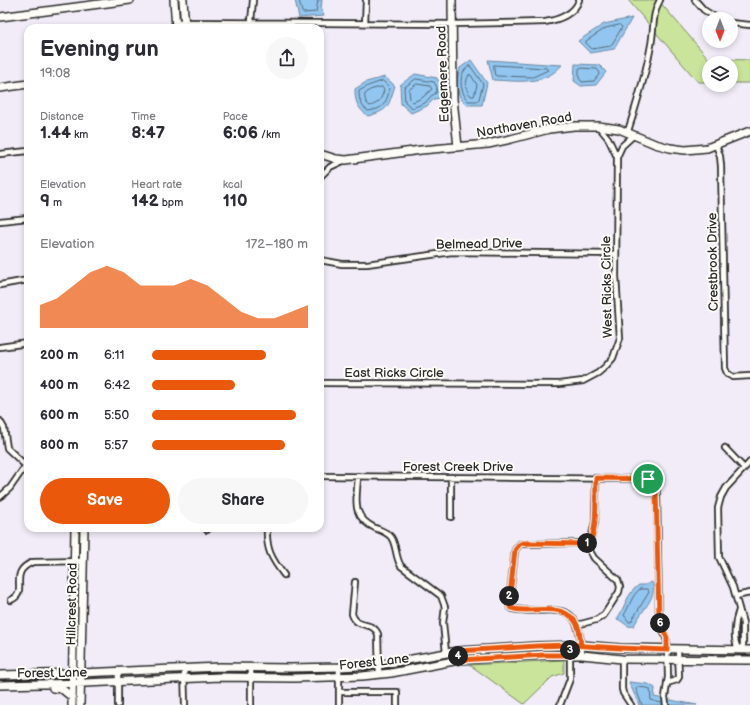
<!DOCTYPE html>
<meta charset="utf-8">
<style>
:root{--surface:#fff;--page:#f7f7f7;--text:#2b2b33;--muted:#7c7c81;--accent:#ea580c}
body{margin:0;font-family:"Balsamiq Sans",sans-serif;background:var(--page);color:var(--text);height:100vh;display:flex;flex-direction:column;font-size:15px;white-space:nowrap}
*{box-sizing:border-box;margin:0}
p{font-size:13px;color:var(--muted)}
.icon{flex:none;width:22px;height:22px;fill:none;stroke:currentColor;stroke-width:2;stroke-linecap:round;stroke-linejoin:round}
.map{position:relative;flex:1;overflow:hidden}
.panel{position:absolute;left:24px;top:24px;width:300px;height:508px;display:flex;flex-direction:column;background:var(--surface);border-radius:12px;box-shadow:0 2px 6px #0003}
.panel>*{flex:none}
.needle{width:26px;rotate:180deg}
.buttons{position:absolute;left:702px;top:12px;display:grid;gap:8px}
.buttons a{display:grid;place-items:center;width:36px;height:36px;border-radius:50%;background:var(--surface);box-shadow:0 2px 6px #0003;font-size:20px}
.pin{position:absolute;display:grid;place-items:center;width:34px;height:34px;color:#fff;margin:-17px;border:2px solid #fff;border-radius:50%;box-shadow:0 1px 4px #0007}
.km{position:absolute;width:20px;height:20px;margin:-10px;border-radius:50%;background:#222;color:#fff;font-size:11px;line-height:20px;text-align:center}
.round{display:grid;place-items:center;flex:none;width:42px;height:42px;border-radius:21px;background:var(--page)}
.head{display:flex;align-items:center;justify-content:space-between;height:68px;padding:0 16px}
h1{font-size:22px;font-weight:700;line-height:30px}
.figures{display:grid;grid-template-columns:repeat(3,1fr);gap:6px;height:68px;padding:4px 16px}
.figures div{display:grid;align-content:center}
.figures b{font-size:17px;font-weight:700}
.figures small{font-size:11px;font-weight:400}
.figures p{font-size:11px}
.chart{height:112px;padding:8px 16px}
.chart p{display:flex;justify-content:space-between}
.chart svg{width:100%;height:72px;margin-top:4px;fill:var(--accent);opacity:.7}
.button{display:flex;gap:8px;margin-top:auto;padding:8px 16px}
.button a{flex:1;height:46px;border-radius:24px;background:var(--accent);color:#fff;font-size:16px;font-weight:700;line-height:46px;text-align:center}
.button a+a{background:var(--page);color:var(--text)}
ul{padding:0 16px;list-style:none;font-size:13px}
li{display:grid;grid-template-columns:64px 48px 1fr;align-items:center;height:30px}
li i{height:10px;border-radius:5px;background:var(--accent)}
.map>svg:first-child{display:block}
.green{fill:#cae49b;stroke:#7a8863}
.water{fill:#92c5ef;stroke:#6987a1}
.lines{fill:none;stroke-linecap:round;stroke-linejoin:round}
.shore{stroke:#546979;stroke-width:1}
.street-casing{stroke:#2b2b2b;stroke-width:8}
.secondary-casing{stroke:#2b2b2b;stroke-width:10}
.street{stroke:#fdfcf7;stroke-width:4.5}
.secondary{stroke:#fdfcf7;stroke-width:7}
.route-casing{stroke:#fff;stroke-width:8}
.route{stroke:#ea580c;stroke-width:5}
.labels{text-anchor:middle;stroke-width:4;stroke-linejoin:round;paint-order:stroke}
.street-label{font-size:13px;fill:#2b2b2b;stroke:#fdfcf7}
</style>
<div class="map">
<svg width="750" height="705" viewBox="0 0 750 705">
<rect width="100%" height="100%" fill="#f1ecf7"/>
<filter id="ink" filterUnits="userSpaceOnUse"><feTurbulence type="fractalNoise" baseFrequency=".025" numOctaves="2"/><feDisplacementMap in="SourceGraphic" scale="8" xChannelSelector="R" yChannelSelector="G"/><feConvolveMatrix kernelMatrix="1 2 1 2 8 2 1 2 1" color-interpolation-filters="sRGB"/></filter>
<g filter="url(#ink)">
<path class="green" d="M628,0H658L709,59L750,60V83H731V63H709V82H698Z
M564,660V673L552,677L524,704L470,665Z"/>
<path class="water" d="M295,0H322L321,9L324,16L299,18Z
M632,18L614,49L590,53L578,41L604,24Z
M471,60L487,83L482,105H467L460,98L456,84L460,68Z
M488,60L562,65C544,86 518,81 493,80Z
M575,64L599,65L606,72L596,85L581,86L574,81Z
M415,74L437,78L441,86L440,98L434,99L427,106L411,113L401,104L400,85Z
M385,77L395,86C388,106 390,110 368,116C357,108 355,101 355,89L366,82Z
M652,582C659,597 639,613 634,626C626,628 625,622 617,619C625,607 627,593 639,585H645Z
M629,682L648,684L655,688L654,697L697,705H639Z"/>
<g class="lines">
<path class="shore" d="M299,0L302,12L303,13L316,12L318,0
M620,25L622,27L611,46L592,49L586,43V41L606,28Z
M494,65L546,68L548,70L533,77L497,76L495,75Z
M469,66L471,67L483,84L479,99L478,101H468C460,91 457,74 469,66Z
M580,68L597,69L600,73L594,81L582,82L579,78V70Z
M469,75H471L477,85L474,96H471C465,90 465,81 469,75Z
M416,79L434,82L437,87L436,93L431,96L425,103L412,108L405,102L404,88Z
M383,81L390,88C386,102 385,109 368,111C361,106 359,100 359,91L368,86Z
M417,84L430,86L432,89L422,98L413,102L410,99L409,90Z
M382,87L384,90C381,99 380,103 370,106C366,104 364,98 365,94L370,90Z
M640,589H647L649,592L631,622H629L624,615C630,606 631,596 640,589Z
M642,705L636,689L637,687L647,688L650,689L651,700L657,702L662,703"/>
<g class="street-casing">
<path id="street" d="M695,0L704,10L718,19
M176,22L452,24L545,22C558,20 575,14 579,0
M251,22L253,0
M731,23L750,25
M365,24L366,0
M628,131C637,103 646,74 651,45C654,30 652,13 660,0
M716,145L720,156L721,166L725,368L727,373L733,377L750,376
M0,154L28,151
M617,157L622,146L634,135
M320,177L330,167L343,161
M0,221L28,218
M320,260L342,264H367L452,252L616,254
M0,285L28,280
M0,347L28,343
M320,383L559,384L583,381L598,373L605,367L613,358L620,338L616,276L617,157L608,138L599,127
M0,421L4,428L7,448L25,465
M725,448L744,468
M320,476L648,479C657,481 656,488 657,495L659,619L667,641L668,677L665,697L666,705
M358,476C357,499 350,516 375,528C380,530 387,532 391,537C397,546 395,557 401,566L441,596L445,607L443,623L446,653
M451,477V517
M0,497L10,488L26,465
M207,528V530
M267,528C266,549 271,558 284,575
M355,582L352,614C357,630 372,620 378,634L379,674
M736,596L750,593
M11,600C30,592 6,573 33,562L84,561
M739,610C735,621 732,641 739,650L743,645V623L733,587L719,557L718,508L721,497L726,488L750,462
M577,625L596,620L604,615L619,592L620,587L618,580L594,558L590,551V543L595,522L596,478
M582,655C579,593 555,616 513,609L510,607L509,603L515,550L520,544L590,543
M622,659V689L623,693L631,705
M184,668L185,705
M118,671V705
M667,683L677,680L679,677L678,650
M339,692H397V705
M251,705V667
M339,705V667
M560,705L570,679V645"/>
</g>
<g class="secondary-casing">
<path id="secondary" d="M174,0L176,28
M183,0L185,28
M452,0L453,99L458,147
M0,17L130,0
M0,88L28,84
M320,154L336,159L346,160L421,150L488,144L511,139L549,129L574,126H598L619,129L655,144L670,148L685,150L707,148L750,131
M0,675L81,673L220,667L291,668L339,667L378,665L458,651L537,646L581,645L620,648L750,650
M0,685L85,683L220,677L294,678L362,676L391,673L459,660L544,655H582L622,659L750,660
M53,688L62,689L72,697
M72,705L75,528
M80,705L84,528"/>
</g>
<use href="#street" class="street"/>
<use href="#secondary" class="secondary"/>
</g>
</g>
<g class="lines" filter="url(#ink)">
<g class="route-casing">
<path id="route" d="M648,479L596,478C595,500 598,523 590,544L523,543L520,544L515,550L509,603L510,607C514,610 520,610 525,610C544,610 570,605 578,627C580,632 580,639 581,645H570V655H544L459,660L458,651L537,646L570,645L620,648L667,650V638L659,619L656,488L653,481L648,479"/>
</g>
<use href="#route" class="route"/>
</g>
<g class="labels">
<g class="street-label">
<text transform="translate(442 74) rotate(-92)" y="5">Edgemere Road</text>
<text transform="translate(524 124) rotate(-10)" y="5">Northaven Road</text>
<text transform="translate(479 243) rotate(-1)" y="5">Belmead Drive</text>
<text transform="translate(712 262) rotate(-91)" y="5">Crestbrook Drive</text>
<text transform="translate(606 287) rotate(-91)" y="5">West Ricks Circle</text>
<text x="394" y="377">East Ricks Circle</text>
<text x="458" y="471">Forest Creek Drive</text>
<text transform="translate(71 604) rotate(-89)" y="5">Hillcrest Road</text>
<text transform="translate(374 661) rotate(-6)" y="5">Forest Lane</text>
<text transform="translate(52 672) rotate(-1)" y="5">Forest Lane</text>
</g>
</g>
</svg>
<div class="buttons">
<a><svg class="needle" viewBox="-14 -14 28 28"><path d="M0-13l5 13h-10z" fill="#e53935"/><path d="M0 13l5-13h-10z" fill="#7c7c81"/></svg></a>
<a><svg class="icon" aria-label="layers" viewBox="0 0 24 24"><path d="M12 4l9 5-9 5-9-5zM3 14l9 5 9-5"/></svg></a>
</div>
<div class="pin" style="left:648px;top:479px;background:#1e9e55"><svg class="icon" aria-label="arrive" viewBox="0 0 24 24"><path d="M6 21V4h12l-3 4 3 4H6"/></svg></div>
<b class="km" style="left:587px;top:543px">1</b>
<b class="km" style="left:509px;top:596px">2</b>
<b class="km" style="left:570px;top:650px">3</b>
<b class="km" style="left:458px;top:656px">4</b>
<b class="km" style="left:660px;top:623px">6</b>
<section class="panel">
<div class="head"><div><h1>Evening run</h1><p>19:08</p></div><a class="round"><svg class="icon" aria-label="share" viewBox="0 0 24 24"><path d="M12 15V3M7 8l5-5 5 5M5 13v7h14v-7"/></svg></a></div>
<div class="figures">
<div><p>Distance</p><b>1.44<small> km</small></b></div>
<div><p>Time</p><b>8:47</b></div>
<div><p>Pace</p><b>6:06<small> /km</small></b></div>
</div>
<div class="figures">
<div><p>Elevation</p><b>9<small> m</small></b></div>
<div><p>Heart rate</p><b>142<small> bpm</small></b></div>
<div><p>kcal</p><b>110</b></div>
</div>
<div class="chart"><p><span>Elevation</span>172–180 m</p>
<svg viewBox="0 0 160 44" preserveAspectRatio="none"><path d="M0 44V30L10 26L20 18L30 10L40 6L50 10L60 18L70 18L80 18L90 14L100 18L110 26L120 34L130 38L140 38L150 34L160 30V44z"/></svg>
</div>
<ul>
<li><b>200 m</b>6:11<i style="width:73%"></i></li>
<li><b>400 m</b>6:42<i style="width:53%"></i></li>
<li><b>600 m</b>5:50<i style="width:92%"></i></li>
<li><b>800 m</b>5:57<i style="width:85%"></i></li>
</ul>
<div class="button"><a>Save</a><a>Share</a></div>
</section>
</div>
